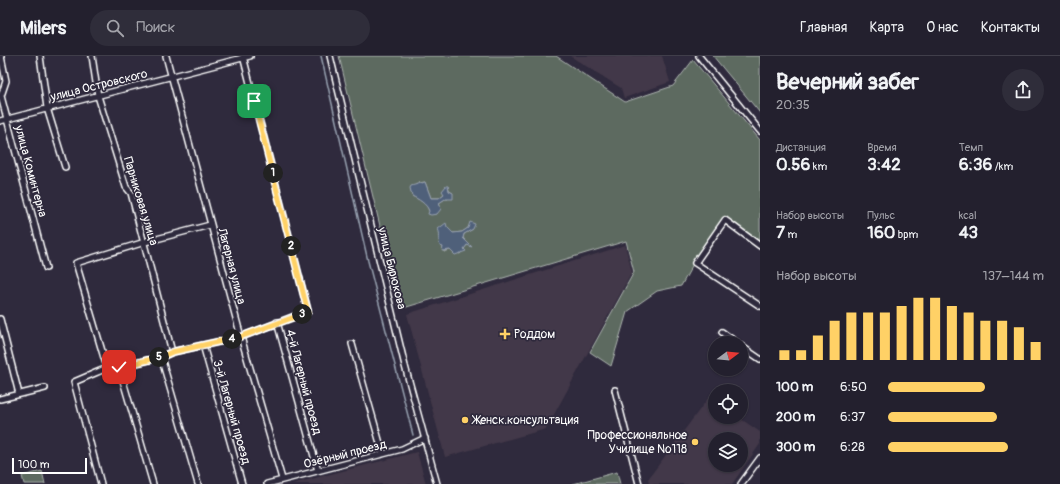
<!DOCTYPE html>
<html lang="ru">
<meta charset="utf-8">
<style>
:root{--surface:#23202e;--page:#2f2d3a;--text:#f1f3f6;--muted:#a3a3aa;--line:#403e4a;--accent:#ffd166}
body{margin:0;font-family:Pangolin,sans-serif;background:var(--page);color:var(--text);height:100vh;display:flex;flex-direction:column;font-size:15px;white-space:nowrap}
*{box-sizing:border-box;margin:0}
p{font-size:13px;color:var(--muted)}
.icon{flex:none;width:22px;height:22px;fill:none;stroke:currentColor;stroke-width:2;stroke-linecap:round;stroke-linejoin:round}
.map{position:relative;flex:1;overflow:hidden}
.drawer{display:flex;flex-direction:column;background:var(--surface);width:300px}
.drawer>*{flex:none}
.needle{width:26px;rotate:74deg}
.buttons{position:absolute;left:708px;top:280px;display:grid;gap:8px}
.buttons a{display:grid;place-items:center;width:40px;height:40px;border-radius:50%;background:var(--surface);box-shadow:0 1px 3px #0004,0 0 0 1px var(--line);font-size:20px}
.scale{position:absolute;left:12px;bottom:10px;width:75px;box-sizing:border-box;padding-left:4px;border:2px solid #fff;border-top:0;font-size:11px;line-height:14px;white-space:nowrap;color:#fff;-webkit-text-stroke:3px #2f2a3d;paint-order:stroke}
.pin{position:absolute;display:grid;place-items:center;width:34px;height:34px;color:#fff;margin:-17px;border-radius:8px;box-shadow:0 2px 6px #0006}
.km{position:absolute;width:20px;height:20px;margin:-10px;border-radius:50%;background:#222;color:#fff;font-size:11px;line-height:20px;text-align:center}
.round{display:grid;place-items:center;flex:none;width:42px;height:42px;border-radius:21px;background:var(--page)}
.head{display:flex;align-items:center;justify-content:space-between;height:68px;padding:0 16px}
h1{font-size:22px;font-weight:800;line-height:30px}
.stats{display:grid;grid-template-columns:repeat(3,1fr);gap:6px;height:68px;padding:4px 16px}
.stats div{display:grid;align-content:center}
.stats b{font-size:17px;font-weight:800}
.stats small{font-size:11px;font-weight:400}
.stats p{font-size:11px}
.chart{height:112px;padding:8px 16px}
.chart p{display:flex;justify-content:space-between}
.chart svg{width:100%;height:72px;margin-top:4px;stroke:var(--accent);stroke-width:6}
ul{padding:0 16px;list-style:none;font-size:13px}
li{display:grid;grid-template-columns:64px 48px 1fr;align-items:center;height:30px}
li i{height:10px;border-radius:5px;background:var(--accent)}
header{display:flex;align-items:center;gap:24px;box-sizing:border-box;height:56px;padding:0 20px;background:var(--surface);border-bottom:1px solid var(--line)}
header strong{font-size:19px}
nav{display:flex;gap:22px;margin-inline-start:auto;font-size:14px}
.search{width:280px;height:36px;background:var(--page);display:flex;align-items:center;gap:10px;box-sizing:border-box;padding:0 14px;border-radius:22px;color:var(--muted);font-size:15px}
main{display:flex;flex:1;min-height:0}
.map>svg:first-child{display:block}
.built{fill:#433848;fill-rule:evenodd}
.green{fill:#5d6b61;stroke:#aeb5b0;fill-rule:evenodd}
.water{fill:#50607a;stroke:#96a0af}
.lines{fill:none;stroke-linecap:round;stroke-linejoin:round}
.stream{stroke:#96a0af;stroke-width:1.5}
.minor-casing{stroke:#fff;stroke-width:8}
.minor{stroke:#2f2a3d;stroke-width:5}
.route-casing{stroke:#fff;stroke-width:8}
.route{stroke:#ffd166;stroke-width:5}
.poi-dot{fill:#ffd166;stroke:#2f2a3d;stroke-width:1.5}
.labels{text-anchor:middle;stroke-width:3.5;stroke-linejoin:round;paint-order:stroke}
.street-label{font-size:12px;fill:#fff;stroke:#2f2a3d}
.poi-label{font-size:12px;fill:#fff;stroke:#2f2a3d;text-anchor:start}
</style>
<header>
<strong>Milers</strong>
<div class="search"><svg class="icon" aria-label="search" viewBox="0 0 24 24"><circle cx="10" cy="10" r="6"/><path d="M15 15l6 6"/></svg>Поиск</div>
<nav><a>Главная</a><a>Карта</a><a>О нас</a><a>Контакты</a></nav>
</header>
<main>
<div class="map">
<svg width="760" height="428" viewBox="0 0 760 428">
<rect width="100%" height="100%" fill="#2f2a3d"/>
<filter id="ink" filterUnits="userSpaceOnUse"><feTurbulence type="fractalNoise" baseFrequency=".025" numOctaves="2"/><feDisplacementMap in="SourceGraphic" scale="8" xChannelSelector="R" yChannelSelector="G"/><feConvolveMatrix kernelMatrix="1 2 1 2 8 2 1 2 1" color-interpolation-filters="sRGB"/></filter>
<g filter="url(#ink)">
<path class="built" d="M570,0H662L670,26L624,42L621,32Z
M625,189L632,216L546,373L445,401L407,258Z
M709,341L715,345V361H738L760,376V388L732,428H649L648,423ZM715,383H741V409H715Z
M417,396L426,428H292Z"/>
<path class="green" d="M339,0H556L625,46L673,30L693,4L760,84V185L726,161L699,197L681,230L657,235L627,256L611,310L590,296L634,216L626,185L400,253ZM425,126L431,142H439L444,138L445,132L448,130L449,135L453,137L448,143H445L439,147L440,150L429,155C426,146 419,144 412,140L411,133L418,127ZM446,168L447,171L453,177L462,176L468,172L473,173L464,178L463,182L471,190L467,189L460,198L450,194L444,196L440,180Z
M713,0H760V57Z
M42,415L45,428H24L22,420Z
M617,416L620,428H573Z"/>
<path class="water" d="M425,126L431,142H439L444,138L442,135L446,130H448L449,135L453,137V143H445L439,147L441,153L437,158L431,159L428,158L429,155C427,148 418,143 412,140L410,132L411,130Z
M470,166L475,168L473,173L464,178L463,182L472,191L467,189L464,193L466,195L455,199L450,194L442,195L443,191L440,190C438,184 441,179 438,173L446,167L447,171L453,177L462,176L468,172Z"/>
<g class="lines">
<path class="stream" d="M321,0L368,205L413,379"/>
<g class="minor-casing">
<path id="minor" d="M1,0L6,25L1,40L46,212
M40,0L47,52L65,111
M92,0L98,40L126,131L131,137L172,296
M166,0L241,281L282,423
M330,0L405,310L437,428
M699,0L760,75
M0,65L250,0
M760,190L725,164L695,207L760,250
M0,263L19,338
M277,266L318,415
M722,276L737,287
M352,288L383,398
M203,289L242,428
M741,290L760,303
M161,301L198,428
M119,311L153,428
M107,312L76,207L145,186L210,169
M615,334L639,428
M0,343L45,332
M101,428L74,326L107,312L119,311L161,301L172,296L241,281L308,255L243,0
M267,428L402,393L425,382
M741,428L760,402"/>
</g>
<use href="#minor" class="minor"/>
</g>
</g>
<g class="lines" filter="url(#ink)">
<g class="route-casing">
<path id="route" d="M119,311L161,301L172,296L240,281L308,256L254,45"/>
</g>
<use href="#route" class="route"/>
</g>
<g class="poi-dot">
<path d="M503 272h4v4h4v4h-4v4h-4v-4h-4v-4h4z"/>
<circle cx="465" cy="364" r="4"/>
<circle cx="695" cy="386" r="4"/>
</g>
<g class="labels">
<g class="street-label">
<text transform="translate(99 29) rotate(-14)" y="4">улица Островского</text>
<text transform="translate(31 115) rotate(75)" y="4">улица Коминтерна</text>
<text transform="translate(141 145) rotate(73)" y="4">Парниковая улица</text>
<text transform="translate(232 210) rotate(75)" y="4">Лагерная улица</text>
<text transform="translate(392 212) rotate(76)" y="4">улица Бирюкова</text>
<text transform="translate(304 326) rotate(75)" y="4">4-й Лагерный проезд</text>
<text transform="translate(232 356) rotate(74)" y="4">3-й Лагерный проезд</text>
<text transform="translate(345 398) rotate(-14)" y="4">Озёрный проезд</text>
</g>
<g class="poi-label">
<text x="514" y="282">Роддом</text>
<text x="473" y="368">Женск.консультация</text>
<text x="687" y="383" text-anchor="end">Профессиональное<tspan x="687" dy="14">Училище №118</tspan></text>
</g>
</g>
</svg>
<div class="buttons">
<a><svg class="needle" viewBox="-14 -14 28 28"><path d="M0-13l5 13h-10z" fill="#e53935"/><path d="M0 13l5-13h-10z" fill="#a3a3aa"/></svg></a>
<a><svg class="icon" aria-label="locate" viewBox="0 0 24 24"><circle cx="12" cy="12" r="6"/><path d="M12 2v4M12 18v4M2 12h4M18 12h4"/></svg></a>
<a><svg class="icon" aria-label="layers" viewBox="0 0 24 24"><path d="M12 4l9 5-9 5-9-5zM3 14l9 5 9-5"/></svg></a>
</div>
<div class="scale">100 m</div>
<div class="pin" style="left:254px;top:45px;background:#1e9e55"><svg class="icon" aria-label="arrive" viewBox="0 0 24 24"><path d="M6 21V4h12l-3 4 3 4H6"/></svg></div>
<div class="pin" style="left:119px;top:311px;background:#d93025"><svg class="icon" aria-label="check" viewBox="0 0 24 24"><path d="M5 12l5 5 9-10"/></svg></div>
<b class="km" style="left:273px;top:117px">1</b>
<b class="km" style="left:291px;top:190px">2</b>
<b class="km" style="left:302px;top:258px">3</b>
<b class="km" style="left:232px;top:283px">4</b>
<b class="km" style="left:159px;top:301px">5</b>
</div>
<section class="drawer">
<div class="head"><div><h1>Вечерний забег</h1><p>20:35</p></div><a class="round"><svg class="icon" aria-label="share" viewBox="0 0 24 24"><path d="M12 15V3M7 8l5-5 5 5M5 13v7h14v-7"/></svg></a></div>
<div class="stats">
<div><p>Дистанция</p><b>0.56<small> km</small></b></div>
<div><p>Время</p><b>3:42</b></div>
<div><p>Темп</p><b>6:36<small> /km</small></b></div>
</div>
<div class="stats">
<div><p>Набор высоты</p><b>7<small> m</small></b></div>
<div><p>Пульс</p><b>160<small> bpm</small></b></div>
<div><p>kcal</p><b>43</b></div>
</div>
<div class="chart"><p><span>Набор высоты</span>137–144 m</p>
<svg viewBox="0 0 160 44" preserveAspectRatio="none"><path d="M5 44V38M15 44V38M25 44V29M35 44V20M45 44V15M55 44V15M65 44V15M75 44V11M85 44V6M95 44V6M105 44V11M115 44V15M125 44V20M135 44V20M145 44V24M155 44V33"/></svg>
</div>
<ul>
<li><b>100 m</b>6:50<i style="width:62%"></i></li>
<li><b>200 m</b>6:37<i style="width:70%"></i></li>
<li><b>300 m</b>6:28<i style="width:77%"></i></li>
</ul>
</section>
</main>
